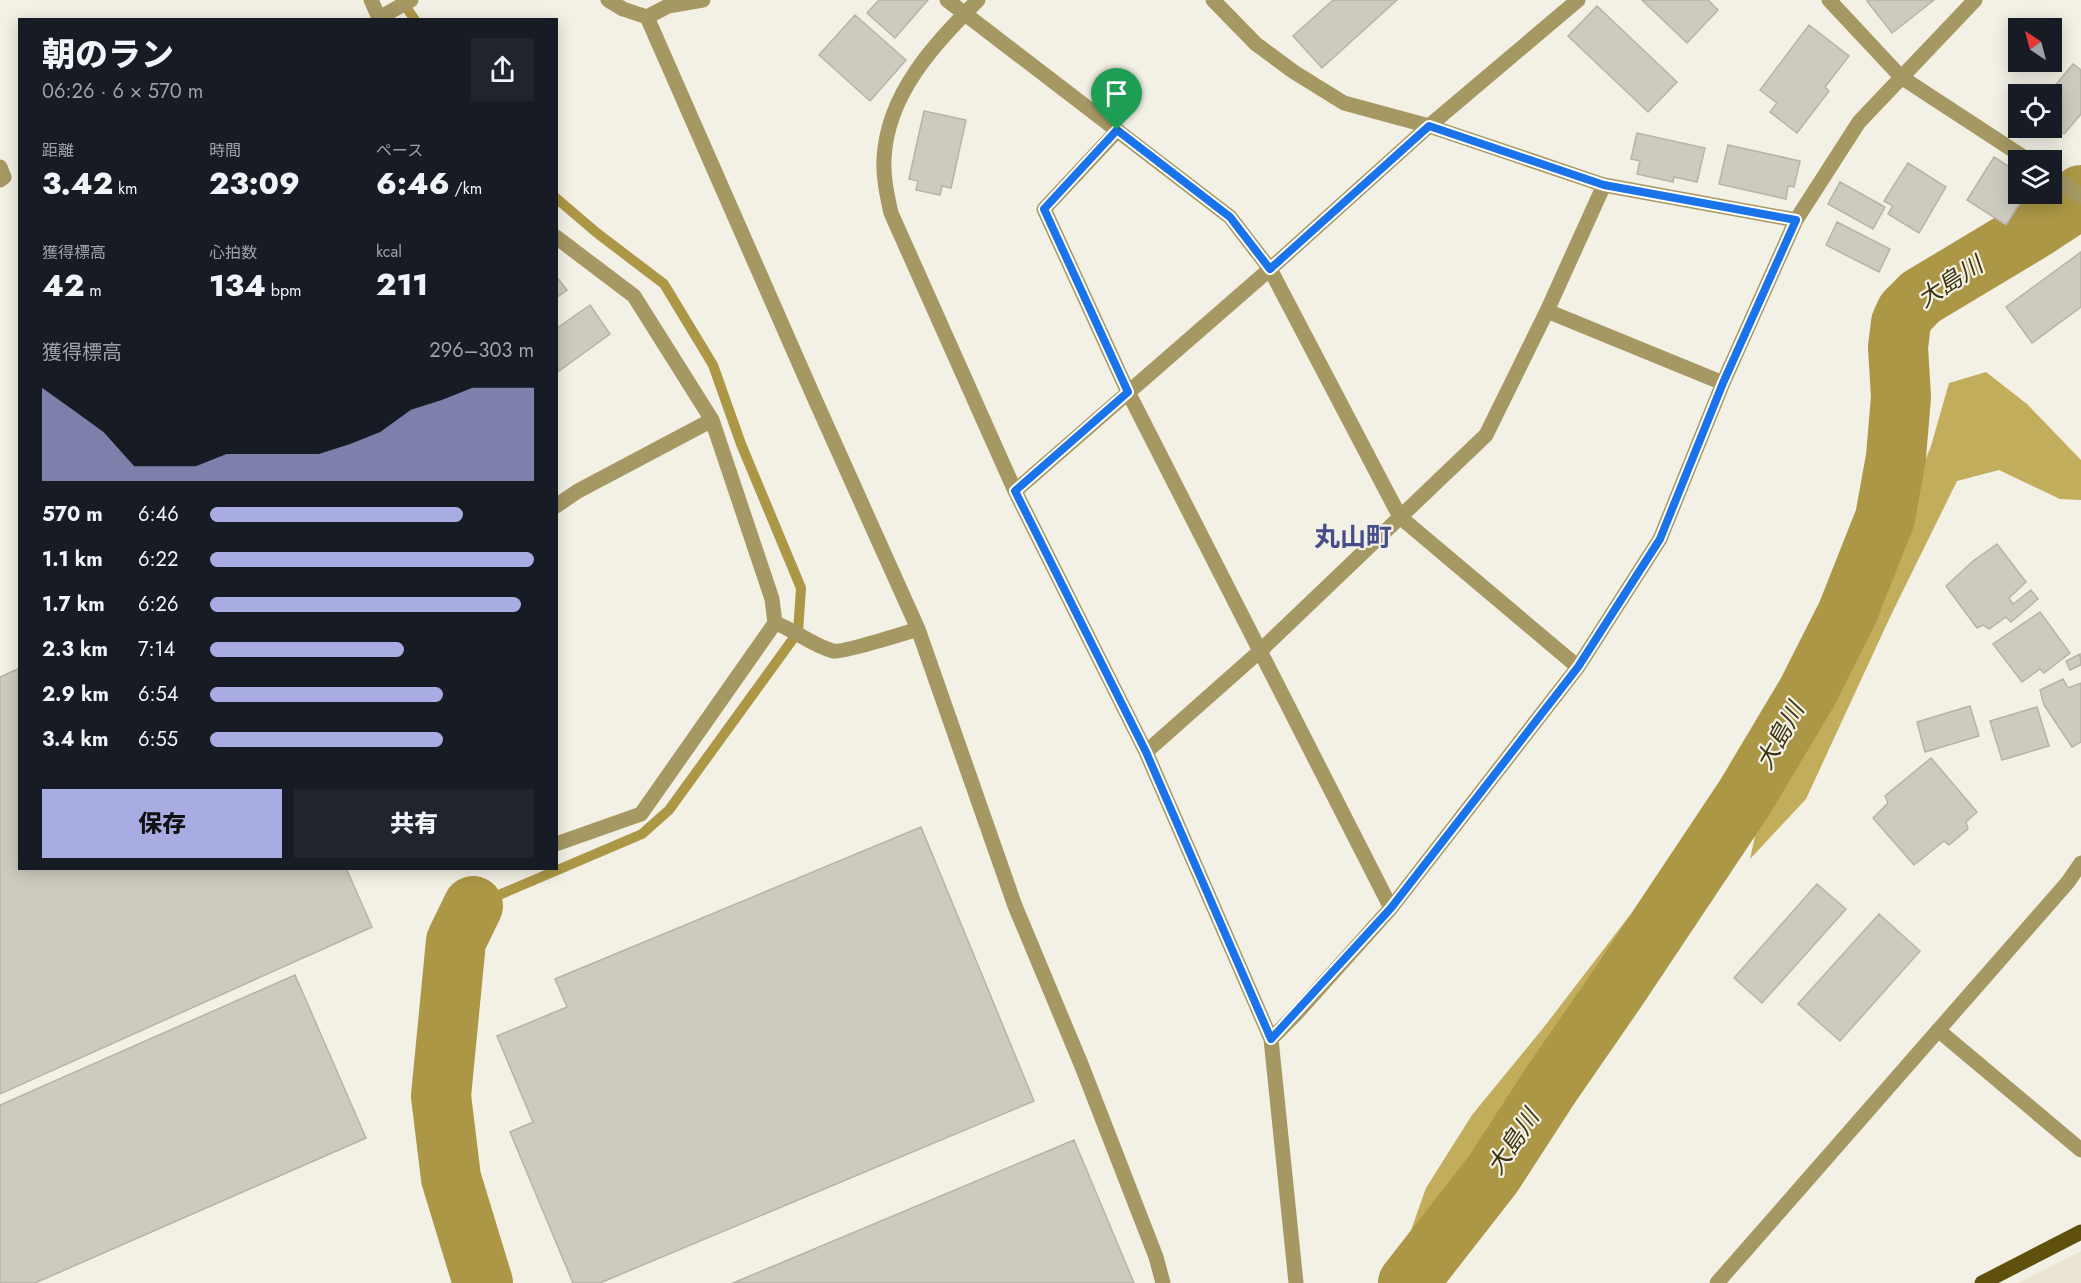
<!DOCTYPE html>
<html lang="ja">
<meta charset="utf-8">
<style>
:root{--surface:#171b24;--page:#20242c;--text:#f1f3f6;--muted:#9ea1a6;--accent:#a8ace3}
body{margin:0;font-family:Jost,"Noto Sans JP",sans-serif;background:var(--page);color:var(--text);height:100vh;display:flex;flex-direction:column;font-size:22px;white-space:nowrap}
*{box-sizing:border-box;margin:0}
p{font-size:20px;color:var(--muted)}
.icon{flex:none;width:33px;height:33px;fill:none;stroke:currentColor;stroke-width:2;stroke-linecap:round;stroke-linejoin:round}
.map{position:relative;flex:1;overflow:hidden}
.drawer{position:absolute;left:18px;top:18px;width:540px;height:852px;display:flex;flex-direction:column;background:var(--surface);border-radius:0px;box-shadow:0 3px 15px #0003}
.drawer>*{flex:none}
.needle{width:39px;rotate:324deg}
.buttons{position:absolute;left:2008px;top:18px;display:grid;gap:12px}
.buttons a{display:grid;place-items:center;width:54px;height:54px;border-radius:0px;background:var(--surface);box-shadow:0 3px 15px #0003;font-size:30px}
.pin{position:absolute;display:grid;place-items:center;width:51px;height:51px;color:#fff;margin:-62px -26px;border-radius:50% 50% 50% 0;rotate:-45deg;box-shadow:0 0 6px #0007}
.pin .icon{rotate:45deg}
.round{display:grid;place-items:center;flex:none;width:63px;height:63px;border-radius:0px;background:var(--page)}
.summary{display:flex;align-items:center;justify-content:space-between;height:102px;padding:0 24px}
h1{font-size:33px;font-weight:800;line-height:45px}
.figures{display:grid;grid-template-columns:repeat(3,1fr);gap:9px;height:102px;padding:6px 24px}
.figures div{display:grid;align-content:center}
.figures b{font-size:30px;font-weight:800}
.figures small{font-size:16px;font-weight:400}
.figures p{font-size:16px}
.chart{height:168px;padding:12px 24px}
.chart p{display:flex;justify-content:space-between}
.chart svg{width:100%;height:108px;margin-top:6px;fill:var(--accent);opacity:.7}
.button{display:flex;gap:12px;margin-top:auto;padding:12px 24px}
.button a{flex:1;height:69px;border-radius:0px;background:var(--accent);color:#111;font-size:24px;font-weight:800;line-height:69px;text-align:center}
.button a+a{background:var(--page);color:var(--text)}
ul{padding:0 24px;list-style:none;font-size:20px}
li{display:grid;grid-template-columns:96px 72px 1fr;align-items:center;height:45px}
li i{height:15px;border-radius:8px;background:var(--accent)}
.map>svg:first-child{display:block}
.built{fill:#eae5d2}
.forest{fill:#c2ad5c}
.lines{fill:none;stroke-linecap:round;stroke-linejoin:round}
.stream{stroke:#ac9746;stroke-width:10}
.river{stroke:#ac9746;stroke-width:60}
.building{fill:#cdcbbf;stroke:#b6b3a8;stroke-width:1.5}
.minor{stroke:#a69863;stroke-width:15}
.primary{stroke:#5f500c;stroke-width:15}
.route-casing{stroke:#fff;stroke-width:12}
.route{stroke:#1a73e8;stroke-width:8}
.labels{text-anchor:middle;stroke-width:4.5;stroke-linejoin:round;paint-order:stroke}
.water-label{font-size:24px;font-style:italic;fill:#3c330f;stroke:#f3f0e5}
.quarter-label{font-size:26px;font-weight:bold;fill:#454e8b;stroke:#f3f0e5}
</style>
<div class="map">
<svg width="2081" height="1283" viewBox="0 0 2081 1283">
<rect width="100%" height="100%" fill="#f3f0e5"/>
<path class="built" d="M2081,1251V1283H2018Z"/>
<path class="forest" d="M1986,372L2027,404L2081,460V500L2060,499L1999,470L1957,481L1891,615L1806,799L1750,859L1762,804L1843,667L1931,446L1949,383Z
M1630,915L1619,949L1578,1020L1518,1108L1482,1171L1448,1220L1421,1255L1410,1233L1426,1188L1472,1115L1544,1027Z"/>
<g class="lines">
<path class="stream" d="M401,0L415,20
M473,906L642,834L669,810L798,632L801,588L741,444L713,365L664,284L597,233L556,198"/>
<path class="river" d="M473,906L456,941L441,1096L451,1178L483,1283
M1408,1283L1493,1174L1550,1086L1617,989L1745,797L1807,693L1847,614L1885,518L1896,457L1901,397L1898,347L1901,323L1906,312L1921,297L2036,228L2068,207L2081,195"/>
</g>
<path class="building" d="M879,0H928L895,38L867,13Z
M1333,0H1397L1322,68L1293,36Z
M1642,0H1708L1718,10L1687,43Z
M1869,0H1934L1892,33L1867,1Z
M1597,6L1677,82L1648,112L1568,36Z
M855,15L906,60L870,101L819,55Z
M1809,25L1849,56L1825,87L1829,91L1797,133L1770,112L1777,103L1760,90Z
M2073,64L2081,70V114L2064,134L2052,124V94H2048Z
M924,111L966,120L951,188L942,186L940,195L916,190L918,181L909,179Z
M1637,133L1705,148L1697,182L1674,177L1673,182L1637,174L1640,161L1631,159Z
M1728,145L1800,161L1794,187L1788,186L1786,199L1719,184Z
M1994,157L2019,173V194H2026L2006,225L1967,200Z
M1908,163L1946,187L1919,233L1888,214L1893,206L1884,201Z
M1840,182L1885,207L1873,229L1828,204Z
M1837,222L1890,249L1879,272L1826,245Z
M2081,252V307L2032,343L2006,307Z
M556,276L567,290L556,298Z
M590,305L610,334L556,373V329Z
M1997,544L2026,582L2009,598L2013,604L2031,590L2038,599L2011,622L2006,617L1989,629L1983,625L1977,628L1946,586L1973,561Z
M2040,612L2070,653L2044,673L2040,669L2022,682L1993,644Z
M2080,654L2081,665L2070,670L2066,661Z
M20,668V868H346L372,927L0,1094V677Z
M2063,679L2068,688L2081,683V742L2072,747L2044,705L2040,690Z
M1970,706L1979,736L1925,752L1917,722Z
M2037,707L2049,746L2002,760L1990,721Z
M1931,758L1977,812L1966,822L1968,829L1949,845L1944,841L1914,865L1873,818L1888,803L1885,796Z
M921,827L1034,1101L600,1283H573L510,1132L533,1122L497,1036L567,1007L555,979Z
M1817,884L1846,909L1762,1003L1734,978Z
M1879,914L1920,951L1840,1041L1798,1004Z
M295,975L366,1138L35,1283H0V1105Z
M1074,1140L1134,1283H733Z"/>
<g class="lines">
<path class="minor" d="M371,0L380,20
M608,0L623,9L647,17L668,6L703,0
M947,0L1230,217L1270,269L1400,517L1578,667
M978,0C935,44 887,93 884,159C883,177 887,195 891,213L1015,491L1146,752L1271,1039L1296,1283
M1213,0L1256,44L1294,72L1344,103L1429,126L1604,185L1796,220
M1829,0L1901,77L2028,160
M647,17L813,395L918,629L1015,906L1081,1064L1156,1257L1163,1283
M379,18L411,0
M1117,131L1044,209L1128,392L1391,908
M0,167L4,177L0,180
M2052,176L2081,196
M556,237L634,296L712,420L772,599L775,623L641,814L556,844
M1547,311L1723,383
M1015,491L1270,269L1429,126L1578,0
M556,506L578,491L712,420
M775,623C795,630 811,645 833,651C842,653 905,633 918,629
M1146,752L1260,651L1486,435L1547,311L1604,185
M1938,1030L2081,1150
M1271,1039L1296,1014L1391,908L1578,667L1660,539L1723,383L1796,220L1859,122L1975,0
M1717,1283L2068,882L2081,863"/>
<path class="primary" d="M1982,1283L2081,1232"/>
</g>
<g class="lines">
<g class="route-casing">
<path id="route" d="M1429,126L1604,185L1796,220L1723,383L1660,539L1578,667L1391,908L1271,1039L1146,752L1015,491L1128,392L1044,209L1117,130L1230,217L1270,269Z"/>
</g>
<use href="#route" class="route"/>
</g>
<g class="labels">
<g class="water-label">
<text transform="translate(1950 282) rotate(-33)" y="8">大島川</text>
<text transform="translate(1780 736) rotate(-61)" y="8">大島川</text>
<text transform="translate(1513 1142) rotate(-56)" y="8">大島川</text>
</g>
<g class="quarter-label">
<text x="1353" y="546">丸山町</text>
</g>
</g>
</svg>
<div class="buttons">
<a><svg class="needle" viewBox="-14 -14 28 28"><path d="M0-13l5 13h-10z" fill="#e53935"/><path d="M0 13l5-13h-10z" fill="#9ea1a6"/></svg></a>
<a><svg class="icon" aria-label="locate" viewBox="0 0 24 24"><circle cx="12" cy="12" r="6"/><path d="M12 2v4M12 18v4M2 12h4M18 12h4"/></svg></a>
<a><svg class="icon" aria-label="layers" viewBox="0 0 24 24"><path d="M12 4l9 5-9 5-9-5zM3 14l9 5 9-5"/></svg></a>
</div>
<div class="pin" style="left:1117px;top:130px;background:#1e9e55"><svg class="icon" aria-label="arrive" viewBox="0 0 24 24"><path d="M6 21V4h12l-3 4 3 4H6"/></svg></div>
<section class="drawer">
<div class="summary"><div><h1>朝のラン</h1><p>06:26 · 6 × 570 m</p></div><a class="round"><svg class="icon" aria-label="share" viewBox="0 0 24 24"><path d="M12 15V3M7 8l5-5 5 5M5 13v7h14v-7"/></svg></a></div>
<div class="figures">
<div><p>距離</p><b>3.42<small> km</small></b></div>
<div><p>時間</p><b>23:09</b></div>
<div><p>ペース</p><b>6:46<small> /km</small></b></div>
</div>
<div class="figures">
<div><p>獲得標高</p><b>42<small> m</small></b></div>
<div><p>心拍数</p><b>134<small> bpm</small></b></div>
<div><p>kcal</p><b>211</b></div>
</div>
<div class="chart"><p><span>獲得標高</span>296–303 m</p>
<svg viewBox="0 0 160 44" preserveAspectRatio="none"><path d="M0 44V6L10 15L20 24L30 38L40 38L50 38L60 33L70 33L80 33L90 33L100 29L110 24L120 15L130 11L140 6L150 6L160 6V44z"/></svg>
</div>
<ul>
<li><b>570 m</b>6:46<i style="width:78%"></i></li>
<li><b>1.1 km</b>6:22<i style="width:100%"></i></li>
<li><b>1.7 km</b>6:26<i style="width:96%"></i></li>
<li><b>2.3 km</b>7:14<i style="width:60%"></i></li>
<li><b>2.9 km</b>6:54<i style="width:72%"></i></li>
<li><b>3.4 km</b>6:55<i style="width:72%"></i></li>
</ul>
<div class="button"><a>保存</a><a>共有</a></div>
</section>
</div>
